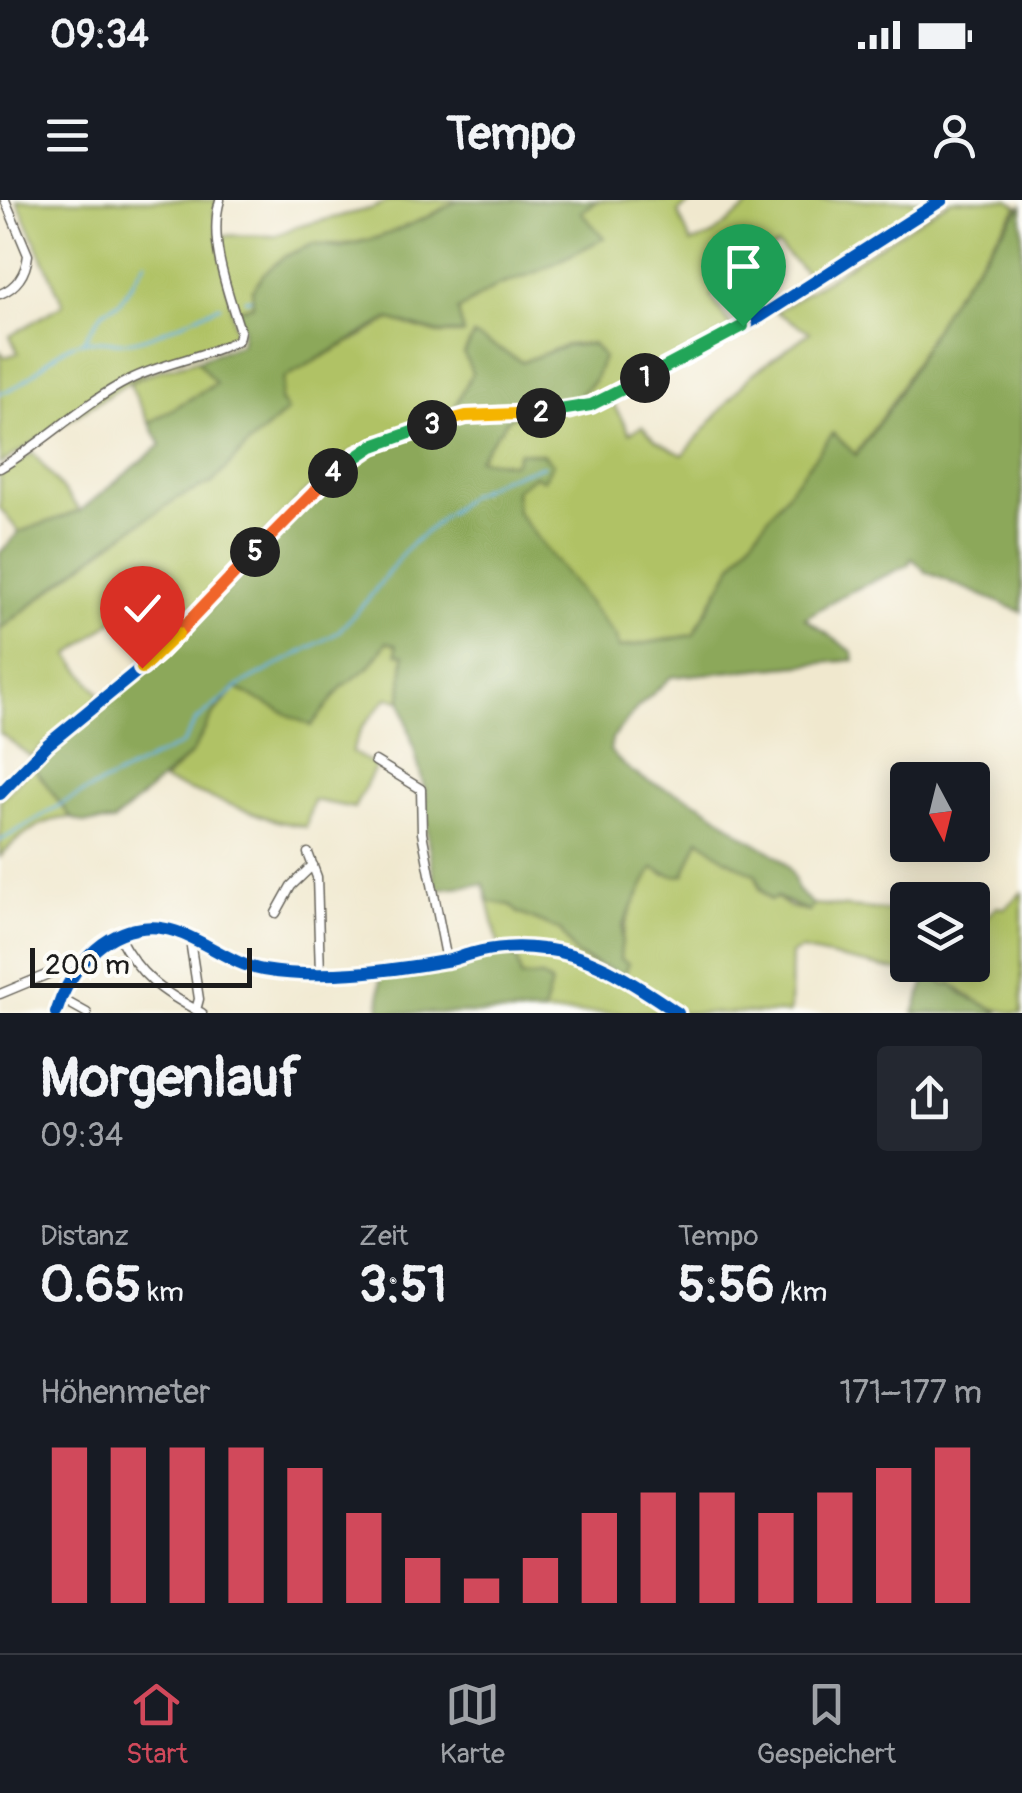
<!DOCTYPE html>
<html lang="de">
<meta charset="utf-8">
<style>
:root{--surface:#171b24;--page:#242831;--text:#f1f3f6;--muted:#9ea1a6;--line:#363941;--accent:#d1495b}
body{margin:0;font-family:Pangolin,sans-serif;background:var(--page);color:var(--text);height:100vh;display:flex;flex-direction:column;font-size:38px;white-space:nowrap}
*{box-sizing:border-box;margin:0}
p{font-size:32px;color:var(--muted)}
.icon{flex:none;width:55px;height:55px;fill:none;stroke:currentColor;stroke-width:2;stroke-linecap:round;stroke-linejoin:round}
.map{position:relative;height:813px;overflow:hidden}
.panel{display:flex;flex-direction:column;background:var(--surface);flex:1}
.panel>*{flex:none}
.needle{width:65px;rotate:173deg}
.tools{position:absolute;left:890px;top:562px;display:grid;gap:20px}
.tools a{display:grid;place-items:center;width:100px;height:100px;border-radius:10px;background:var(--surface);box-shadow:0 5px 25px #0003;font-size:50px}
.scale{position:absolute;left:30px;bottom:25px;width:222px;box-sizing:border-box;padding-left:10px;border:5px solid #1c1c1c;border-top:0;font-size:28px;line-height:35px;white-space:nowrap;color:#1c1c1c;-webkit-text-stroke:8px #fdfcf7;paint-order:stroke}
.pin{position:absolute;display:grid;place-items:center;width:85px;height:85px;color:#fff;margin:-102px -42px;border-radius:50% 50% 50% 0;rotate:-45deg;box-shadow:0 0 10px #0007}
.pin .icon{rotate:45deg}
.km{position:absolute;width:50px;height:50px;margin:-25px;border-radius:50%;background:#222;color:#fff;font-size:28px;line-height:50px;text-align:center}
.round{display:grid;place-items:center;flex:none;width:105px;height:105px;border-radius:10px;background:var(--page)}
.overview{display:flex;align-items:center;justify-content:space-between;height:170px;padding:0 40px}
h1{font-size:55px;font-weight:800;line-height:75px}
.stats{display:grid;grid-template-columns:repeat(3,1fr);gap:15px;height:170px;padding:10px 40px}
.stats div{display:grid;align-content:center}
.stats b{font-size:50px;font-weight:800}
.stats small{font-size:28px;font-weight:400}
.stats p{font-size:28px}
.chart{height:280px;padding:20px 40px}
.chart p{display:flex;justify-content:space-between}
.chart svg{width:100%;height:180px;margin-top:10px;stroke:var(--accent);stroke-width:6}
.status{display:flex;justify-content:space-between;align-items:center;height:70px;padding:0 50px;background:var(--surface);direction:ltr}
.status svg{height:28px;fill:currentColor}
header{display:flex;justify-content:space-between;align-items:center;height:130px;padding:0 40px;background:var(--surface);font-size:45px;font-weight:800}
.tab-bar{display:flex;justify-content:space-around;align-items:center;height:140px;border-top:2px solid var(--line);background:var(--surface);font-size:28px;color:var(--muted)}
.tab-bar a{display:grid;justify-items:center;gap:5px}
.tab-bar .on{color:var(--accent)}
.map>svg:first-child{display:block}
.green{fill:#b0c265;stroke:#666f40;stroke-width:2.5}
.forest{fill:#8ca85a;stroke:#54623b;stroke-width:2.5}
.lines{fill:none;stroke-linecap:round;stroke-linejoin:round}
.stream{stroke:#6cb6e4;stroke-width:2.5}
.street-casing{stroke:#66635a;stroke-width:11}
.secondary-casing{stroke:#66635a;stroke-width:15}
.street{stroke:#fff;stroke-width:8}
.secondary{stroke:#fff;stroke-width:11}
.cycleway-casing{stroke:#fdfcf7;stroke-width:19}
.cycleway{stroke:#0057b8;stroke-width:12}
.split-1-casing{stroke:#fff;stroke-width:20}
.split-2-casing{stroke:#fff;stroke-width:20}
.split-3-casing{stroke:#fff;stroke-width:20}
.split-4-casing{stroke:#fff;stroke-width:20}
.split-5-casing{stroke:#fff;stroke-width:20}
.split-6-casing{stroke:#fff;stroke-width:20}
.split-7-casing{stroke:#fff;stroke-width:20}
.split-1{stroke:#22a559;stroke-width:12}
.split-2{stroke:#22a559;stroke-width:12}
.split-3{stroke:#f5b400;stroke-width:12}
.split-4{stroke:#22a559;stroke-width:12}
.split-5{stroke:#f0652b;stroke-width:12}
.split-6{stroke:#f0652b;stroke-width:12}
.split-7{stroke:#f5b400;stroke-width:12}
</style>
<div class="status"><b>09:34</b><svg viewBox="0 0 49 12"><path d="M0 12V9h3v3zM5 12V6h3v6zM10 12V3h3v9zM15 12V0h3v12zM26 1h20v11H26zM47 4h2v5h-2z"/></svg></div>
<header><svg class="icon" aria-label="menu" viewBox="0 0 24 24"><path d="M4 6h16M4 12h16M4 18h16"/></svg>Tempo<svg class="icon" aria-label="person" viewBox="0 0 24 24"><circle cx="12" cy="8" r="4"/><path d="M4 21q1-7 8-7t8 7"/></svg></header>
<div class="map">
<svg width="1022" height="813" viewBox="0 0 1022 813">
<rect width="100%" height="100%" fill="#fdfcf7"/>
<filter id="ink" filterUnits="userSpaceOnUse"><feTurbulence type="fractalNoise" baseFrequency=".01" numOctaves="2"/><feDisplacementMap in="SourceGraphic" scale="20" xChannelSelector="R" yChannelSelector="G"/><feConvolveMatrix kernelMatrix="1 2 1 2 8 2 1 2 1" color-interpolation-filters="sRGB"/></filter>
<filter id="wash" filterUnits="userSpaceOnUse"><feTurbulence type="fractalNoise" baseFrequency=".0048" numOctaves="4" result="noise"/><feDisplacementMap in="SourceGraphic" scale="40" xChannelSelector="R" yChannelSelector="G"/><feGaussianBlur stdDeviation="2.25" result="paint"/><feColorMatrix in="noise" values="0 0 0 0 0 0 0 0 0 0 0 0 0 0 0 0 0 1.4 0 .05"/><feComposite in="paint" operator="in"/></filter>
<g filter="url(#wash)">
<rect width="100%" height="100%" fill="#f0e8ce"/>
<path class="green" d="M17,0H218L214,13L236,135L233,141L153,167L0,264V151L5,157L18,153L10,136L63,104Z
M390,0H458C414,25 365,50 313,44L253,105L236,110L223,61L221,35L275,36L296,27L373,8Z
M599,0H695L678,12L691,43L710,37L749,6L746,0H935L813,79L777,45L711,96L732,128L602,196L568,207L594,181L603,157L593,143L566,145L522,162L473,135L464,154L473,172L452,213L391,234L350,253L319,278L191,411L147,371L136,384L140,390L116,413L115,419L69,455L101,496L31,557L0,533V430L111,343L179,297L212,283L250,243L287,211L280,200L284,178L391,120L438,134H463L458,111L497,86L539,71L604,38L581,12Z
M951,0H1009L1018,6L951,99L891,204L855,255L833,234L735,361L693,435L618,448L616,438L517,312L515,290L552,264L543,254L520,252L515,264L477,259L510,217L610,199L630,233L642,226L655,240L683,255L750,176L810,132L776,112Z
M197,160L216,183L149,223L129,183L154,172Z
M33,253L80,311L19,332L0,308V272Z
M387,442L396,445L397,454L404,455L401,500L387,498L362,527L352,552L376,566L354,608L313,600L306,627L276,621L163,581L192,553L212,516L236,488L311,526L342,487L370,466Z
M33,566L71,618C44,617 17,637 0,657V600Z
M699,639L756,676L760,690L770,700L777,698L790,707L808,712L813,704L895,711L907,716L908,765H925L918,775L801,750L791,754L790,813H684L623,775L628,764L620,759C623,718 635,702 653,667L664,674L684,675Z
M1022,692V813C997,813 970,800 951,783L945,786L929,768L972,765L973,728L997,707L1005,708Z
M488,701L510,705L561,731L576,755L675,813H543L551,783L542,777H521L517,760L502,752L499,746Z"/>
<path class="forest" d="M458,0H597L581,12L604,38L539,71L497,86L458,110L463,133H439L388,119L284,178L280,200L287,211L250,243L212,283L179,297L111,343L0,429V353L19,332L80,311L161,245L149,223L216,184L197,160L241,144L243,128L236,110L253,105L252,90L264,73L285,56L313,44L341,47L380,37L433,15Z
M1022,5V412L926,372L912,358L908,365L843,395L805,418L853,452L854,460L671,477L637,508L612,539L610,551C643,589 665,583 702,605C716,613 728,624 740,633C766,652 792,655 797,690L813,704L809,712L777,697L771,700L761,689L756,675L724,658L699,639L684,675L674,676L653,668L623,725L620,759L628,764L623,775L576,755L561,731L518,713L510,705L488,701L484,684L436,689L428,642L425,591L401,500L404,455L397,454L396,445L387,442L370,466L342,487L311,526L235,488L212,516L192,553L113,622L84,623L71,618L33,566L164,456L342,268L393,234L452,213L472,173L464,154L474,135L522,162L566,146L592,144L603,157L594,181L567,207L510,217L478,259L514,264L519,252L543,254L553,264L543,280L534,276L515,290L517,312L616,438L618,448L693,435L735,361L833,233L856,255L892,205L951,99Z
M502,752L517,760L521,777H542L551,783L543,813H371L380,811V774Z
M925,765H929L945,786L951,783L963,794L1000,813H914L925,781L918,775Z"/>
<g class="lines">
<path class="stream" d="M245,100L250,99
M84,140L104,110L119,103L146,61
M0,193C30,185 45,157 71,145C92,136 112,145 134,141C164,134 190,117 220,106
M0,641L65,602L183,543L196,521L239,486L337,433L369,398L407,348L467,297L500,279L543,266"/>
</g>
</g>
<g filter="url(#ink)">
<g class="lines">
<g class="street-casing">
<path id="street" d="M0,94C17,87 26,73 28,55L5,0
M0,268C45,242 83,203 129,180C164,162 203,158 238,140L240,131C228,92 208,41 220,0
M375,561L421,589L422,633L447,761
M308,653L317,677L320,773
M276,713L291,686L313,665
M118,735C139,776 162,792 202,813
M195,740L191,747L199,799L196,810
M0,794L70,765H81
M60,798L87,813
M56,813C67,776 96,737 136,729C183,718 219,762 263,770C321,780 388,771 445,761C455,760 464,755 474,753C494,747 521,746 542,749C593,754 637,786 678,813"/>
</g>
<g class="secondary-casing">
<path id="secondary" d="M0,594L47,545L158,454L297,307L356,254L373,246L466,216L569,211L591,205L760,117L942,0"/>
</g>
<use href="#street" class="street"/>
<use href="#secondary" class="secondary"/>
<g class="cycleway-casing">
<path id="cycleway" d="M0,594L47,545L158,454L297,307L356,254L373,246L466,216L569,211L591,205L760,117L942,0
M56,813C67,776 96,737 136,729C183,718 219,762 263,770C321,780 388,771 445,761C455,760 464,755 474,753C494,747 521,746 542,749C593,754 637,786 678,813"/>
</g>
<use href="#cycleway" class="cycleway"/>
</g>
</g>
<g class="lines" filter="url(#ink)">
<g class="split-1-casing">
<path id="split-1" d="M645,178L743,126"/>
</g>
<g class="split-2-casing">
<path id="split-2" d="M541,213L591,205L645,178"/>
</g>
<g class="split-3-casing">
<path id="split-3" d="M432,225L466,216L541,213"/>
</g>
<g class="split-4-casing">
<path id="split-4" d="M333,273L373,246L432,225"/>
</g>
<g class="split-5-casing">
<path id="split-5" d="M255,352L333,273"/>
</g>
<g class="split-6-casing">
<path id="split-6" d="M178,433L255,352"/>
</g>
<g class="split-7-casing">
<path id="split-7" d="M142,468L178,433"/>
</g>
<use href="#split-1" class="split-1"/>
<use href="#split-2" class="split-2"/>
<use href="#split-3" class="split-3"/>
<use href="#split-4" class="split-4"/>
<use href="#split-5" class="split-5"/>
<use href="#split-6" class="split-6"/>
<use href="#split-7" class="split-7"/>
</g>
</svg>
<div class="tools">
<a><svg class="needle" viewBox="-14 -14 28 28"><path d="M0-13l5 13h-10z" fill="#e53935"/><path d="M0 13l5-13h-10z" fill="#9ea1a6"/></svg></a>
<a><svg class="icon" aria-label="layers" viewBox="0 0 24 24"><path d="M12 4l9 5-9 5-9-5zM3 14l9 5 9-5"/></svg></a>
</div>
<div class="scale">200 m</div>
<div class="pin" style="left:743px;top:126px;background:#1e9e55"><svg class="icon" aria-label="arrive" viewBox="0 0 24 24"><path d="M6 21V4h12l-3 4 3 4H6"/></svg></div>
<div class="pin" style="left:142px;top:468px;background:#d93025"><svg class="icon" aria-label="check" viewBox="0 0 24 24"><path d="M5 12l5 5 9-10"/></svg></div>
<b class="km" style="left:645px;top:178px">1</b>
<b class="km" style="left:541px;top:213px">2</b>
<b class="km" style="left:432px;top:225px">3</b>
<b class="km" style="left:333px;top:273px">4</b>
<b class="km" style="left:255px;top:352px">5</b>
</div>
<section class="panel">
<div class="overview"><div><h1>Morgenlauf</h1><p>09:34</p></div><a class="round"><svg class="icon" aria-label="share" viewBox="0 0 24 24"><path d="M12 15V3M7 8l5-5 5 5M5 13v7h14v-7"/></svg></a></div>
<div class="stats">
<div><p>Distanz</p><b>0.65<small> km</small></b></div>
<div><p>Zeit</p><b>3:51</b></div>
<div><p>Tempo</p><b>5:56<small> /km</small></b></div>
</div>
<div class="chart"><p><span>Höhenmeter</span>171–177 m</p>
<svg viewBox="0 0 160 44" preserveAspectRatio="none"><path d="M5 44V6M15 44V6M25 44V6M35 44V6M45 44V11M55 44V22M65 44V33M75 44V38M85 44V33M95 44V22M105 44V17M115 44V17M125 44V22M135 44V17M145 44V11M155 44V6"/></svg>
</div>
</section>
<nav class="tab-bar">
<a class="on"><svg class="icon" aria-label="home" viewBox="0 0 24 24"><path d="M3 11l9-7 9 7M6 9v11h12V9"/></svg>Start</a>
<a><svg class="icon" aria-label="map" viewBox="0 0 24 24"><path d="M3 6l6-2 6 2 6-2v14l-6 2-6-2-6 2zM9 4v14M15 6v14"/></svg>Karte</a>
<a><svg class="icon" aria-label="saved" viewBox="0 0 24 24"><path d="M7 4h10v16l-5-4-5 4z"/></svg>Gespeichert</a>
</nav>
